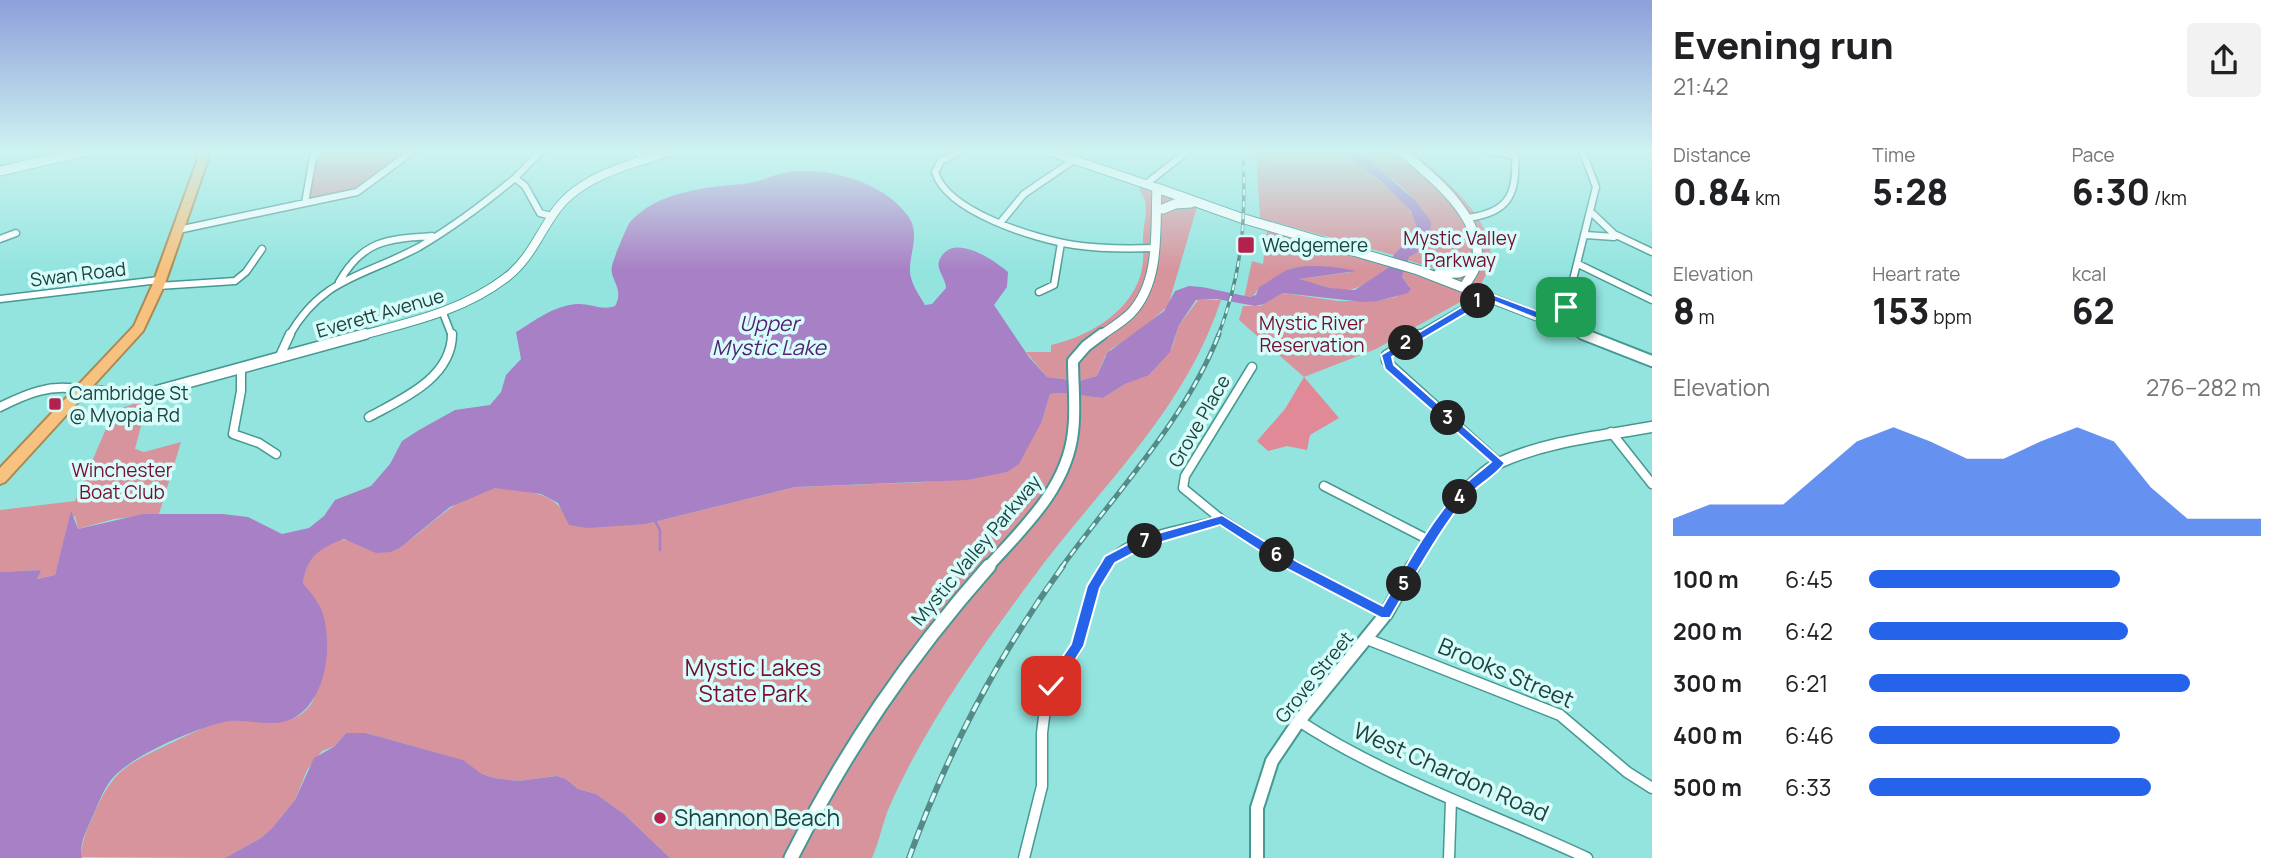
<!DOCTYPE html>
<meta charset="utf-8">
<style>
:root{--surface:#fff;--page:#f2f2f2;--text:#202124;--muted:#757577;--accent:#2563eb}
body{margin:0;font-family:Manrope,sans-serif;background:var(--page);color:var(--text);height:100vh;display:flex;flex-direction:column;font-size:26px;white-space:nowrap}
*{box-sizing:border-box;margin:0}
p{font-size:23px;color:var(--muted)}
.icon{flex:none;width:38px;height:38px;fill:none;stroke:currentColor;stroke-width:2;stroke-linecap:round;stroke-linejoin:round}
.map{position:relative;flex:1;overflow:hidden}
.sheet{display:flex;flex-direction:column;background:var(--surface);width:630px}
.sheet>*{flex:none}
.pin{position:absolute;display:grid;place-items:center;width:60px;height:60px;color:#fff;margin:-30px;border-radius:14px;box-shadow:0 4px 10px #0006}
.km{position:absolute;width:35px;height:35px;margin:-18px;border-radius:50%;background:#222;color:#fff;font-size:19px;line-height:35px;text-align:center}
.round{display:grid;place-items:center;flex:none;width:74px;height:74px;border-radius:7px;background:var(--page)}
.headline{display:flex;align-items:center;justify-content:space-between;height:119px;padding:0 21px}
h1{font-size:38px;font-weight:800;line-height:52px}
.metrics{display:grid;grid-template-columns:repeat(3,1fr);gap:10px;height:119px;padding:7px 21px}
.metrics div{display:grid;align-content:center}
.metrics b{font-size:35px;font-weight:800}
.metrics small{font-size:19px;font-weight:400}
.metrics p{font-size:19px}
.chart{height:196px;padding:14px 21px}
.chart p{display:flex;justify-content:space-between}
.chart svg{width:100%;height:126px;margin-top:7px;fill:var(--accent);opacity:.7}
ul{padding:0 21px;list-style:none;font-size:23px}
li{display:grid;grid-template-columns:112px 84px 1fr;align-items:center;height:52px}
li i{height:18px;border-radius:9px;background:var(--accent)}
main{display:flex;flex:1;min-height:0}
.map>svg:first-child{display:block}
.green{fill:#d7949d}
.forest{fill:#e18996}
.water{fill:#a880c5}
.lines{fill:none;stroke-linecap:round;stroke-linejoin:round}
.stream{stroke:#a880c5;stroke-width:2.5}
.minor-far2-casing{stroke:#469893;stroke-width:9}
.minor-far1-casing{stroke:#469893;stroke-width:11}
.minor-casing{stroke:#469893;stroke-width:13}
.tertiary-far2-casing{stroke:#469893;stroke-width:10}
.tertiary-far1-casing{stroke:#469893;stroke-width:13}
.tertiary-casing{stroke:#469893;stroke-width:16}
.secondary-far2-casing{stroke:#469893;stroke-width:11}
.secondary-far1-casing{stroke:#469893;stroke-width:14}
.secondary-casing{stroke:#469893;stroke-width:17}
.trunk-casing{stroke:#aa8a54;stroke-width:4}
.minor-far2{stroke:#fff;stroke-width:6}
.minor-far1{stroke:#fff;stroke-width:8}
.minor{stroke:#fff;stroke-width:10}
.tertiary-far2{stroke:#fff;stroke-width:8}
.tertiary-far1{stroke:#fff;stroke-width:10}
.tertiary{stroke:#fff;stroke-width:12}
.secondary-far2{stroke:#fff;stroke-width:9}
.secondary-far1{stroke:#fff;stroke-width:10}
.secondary{stroke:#fff;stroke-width:13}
.trunk{fill:#f7c27f;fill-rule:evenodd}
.rail-far2-casing{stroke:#548b88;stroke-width:3.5}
.rail-far1-casing{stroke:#548b88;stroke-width:5}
.rail-casing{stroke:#548b88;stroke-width:6}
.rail-far2{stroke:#d6fdfa;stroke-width:2;stroke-dasharray:6;stroke-linecap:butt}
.rail-far1{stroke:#d6fdfa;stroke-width:2.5;stroke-dasharray:8;stroke-linecap:butt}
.rail{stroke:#d6fdfa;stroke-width:3.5;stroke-dasharray:10;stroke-linecap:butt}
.route{fill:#2563eb;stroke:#fff;stroke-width:2}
.poi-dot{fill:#b3224c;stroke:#d6fdfa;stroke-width:2.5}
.labels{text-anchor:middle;stroke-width:7;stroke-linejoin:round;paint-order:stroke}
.park-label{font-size:19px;fill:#780d2f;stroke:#d6fdfa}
.poi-label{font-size:19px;fill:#1f413f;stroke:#d6fdfa;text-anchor:start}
.street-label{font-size:19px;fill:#1f413f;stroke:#d6fdfa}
.water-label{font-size:21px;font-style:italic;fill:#531e71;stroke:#d6fdfa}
.near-park-label{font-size:23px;fill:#780d2f;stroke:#d6fdfa}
.near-street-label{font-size:23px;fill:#1f413f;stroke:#d6fdfa}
.near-poi-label{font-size:23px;fill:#1f413f;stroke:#d6fdfa;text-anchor:start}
</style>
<main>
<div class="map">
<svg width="1652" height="858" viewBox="0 0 1652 858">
<rect width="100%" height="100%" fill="#93e4df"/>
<path class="green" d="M325,150H409L358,189L308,199L316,157Z
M1256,150H1346C1357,170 1432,208 1413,236C1408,244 1399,249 1393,255L1260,218Z
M1357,150H1410C1439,174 1498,220 1490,263C1488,272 1483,280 1479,288L1432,270L1433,268L1407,260L1412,253L1430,243C1429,193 1387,181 1357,150Z
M1141,186L1197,207L1168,306L1137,333L1111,349L1105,356L1097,376L1079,381L1047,377L1026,352H1051V345C1089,337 1134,310 1142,269C1144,258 1143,247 1143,236C1144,218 1151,205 1139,190Z
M1267,230L1389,267C1361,285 1357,297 1320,285C1312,283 1305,283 1299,279L1351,272L1345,269L1293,268L1261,286L1253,296L1244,298L1252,261L1263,264Z
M1404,271L1468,294L1469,297L1376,349L1304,377L1239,320L1243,306H1260L1283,293L1338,301H1378L1395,297L1410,287L1402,277Z
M1198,300H1221C1183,415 1098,488 1029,583C978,652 926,725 891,803C883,820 880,840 872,858H670L624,814L596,794L578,789L566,779L555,776L518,781L494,778L482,774L462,760L366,733H346L335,746L322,751L307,770L295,800L273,827L261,838L225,858L81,857C82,840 86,831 93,817C112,770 127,764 171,743C188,735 207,725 226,721C254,716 284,733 307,709C323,692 317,670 317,648C316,622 319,603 303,583C306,561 318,543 342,540C348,539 382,550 391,552C422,537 460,489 496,488C507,488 522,491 533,493C550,496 563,506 568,522L607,525L646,524L795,487L927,482L1007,472L1042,421L1050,394L1061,393L1103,398L1125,384L1151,373L1172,348L1179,325Z
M148,400L135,449L144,452L181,442L159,514L114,519L78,529L75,516L69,522L55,575L36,579L40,570L0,572V510L75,501L114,410Z"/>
<path class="forest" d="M1304,377L1339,418L1310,435L1307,450L1287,446L1268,451L1257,441L1285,409Z"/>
<path class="water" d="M1346,150H1357L1415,200L1431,222L1429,245L1409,257L1402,277L1411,289L1408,293L1378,301L1363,302L1283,293L1264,304L1255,306L1217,299L1196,300L1179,325L1170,352L1149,375L1125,384L1103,398L1061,393L1050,394L1042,421L1019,464L1007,472L967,480L795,487L646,524L587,528L569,525L558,503L541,494L495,488L450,507L401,547L391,552L376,553L344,539C320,548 307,556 303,583C310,592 319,602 323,614C333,647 326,702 292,719C271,729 246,717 224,722C194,729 130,756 111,780C102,792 98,805 92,818C86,832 79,843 82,858H0V572L41,570L37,579L55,575L71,511L78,529L143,514H223L248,517L282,534L309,528L324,516L335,500L371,486L390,464L402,441L419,430L455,410L490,405L501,392L506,375L521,359L516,332C535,321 552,306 577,304C590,303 602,311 615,306C625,288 609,280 612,266C613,260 627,226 630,222C657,192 705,187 743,184C759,183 773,174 789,172C830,167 883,182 908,216C921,234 909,253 910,272C911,284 919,295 925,305L932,304L946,288C946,279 936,269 939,261C951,230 994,260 1008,272L1007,287L994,305L1029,357L1047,377L1079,381L1097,376L1107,353L1164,311L1175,291L1189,286L1202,287L1250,297L1256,295L1259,287C1271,281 1281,271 1294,268C1313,264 1338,267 1356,271L1299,279L1330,288L1355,290L1389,267L1394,254L1414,235L1416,225L1411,211L1381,181L1354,161Z
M346,733H366L463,760L482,774L494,778L518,781L556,776L566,779L578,789L596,794L624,814L670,858H225L261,838L273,827L295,800L314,758L335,746Z"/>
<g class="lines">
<path class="stream" d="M655,521L660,530V550"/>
<g class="minor-far2-casing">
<path id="minor-far2" d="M542,150L515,178L525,186L540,213L551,216
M636,150L644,161
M963,150L941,161L935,172C947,212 1035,239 1074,245C1101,249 1128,249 1155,248
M1486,150L1515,156
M1146,184L1189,150
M305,203L313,157L321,150
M1591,212L1614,234L1652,252
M1466,218C1512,213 1517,192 1515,150
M1000,223L1024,194L1074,160
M178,230L357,192L414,150
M1586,235L1614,237
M0,239L16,233
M1578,264L1652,300
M339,282C363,240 387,239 432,236
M158,286L235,281L246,272L262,249
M1039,292L1054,285L1061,243
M0,299L159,280
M443,313L452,336
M1562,324L1596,187L1582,150
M289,336C322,277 366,276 419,247C453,227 485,203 515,178
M1417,336L1476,302L1483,294"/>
</g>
<g class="minor-far1-casing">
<path id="minor-far1" d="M1420,334L1386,355V361L1499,463
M279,358L290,334
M1252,367L1185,476L1183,488L1222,520L1298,568
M241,369V391L233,434L259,443L276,454
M0,407C26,394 51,383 81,390
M369,417C402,399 452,378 452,334
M1611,432L1652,484
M1324,486L1429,540
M1104,568C1129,534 1184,530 1222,520"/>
</g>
<g class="minor-casing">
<path id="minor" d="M1294,566L1386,614
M1367,639L1560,715L1627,772L1652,788
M1299,721C1388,779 1491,813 1587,858
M1024,858L1042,786V733L1046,701L1078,645L1092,592L1105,566
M1449,858L1451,800"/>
</g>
<g class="tertiary-far2-casing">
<path id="tertiary-far2" d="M1045,150L1157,188
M359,336C411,322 463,311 507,277C531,258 539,233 557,209C583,174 636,163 675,150"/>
</g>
<g class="tertiary-far1-casing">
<path id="tertiary-far1" d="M81,390L142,395L365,334
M1412,568C1432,535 1465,478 1501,462C1548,441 1602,436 1652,427"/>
</g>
<g class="tertiary-casing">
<path id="tertiary" d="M1257,858V808L1272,761L1299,721L1386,614L1413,566"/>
</g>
<g class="secondary-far2-casing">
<path id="secondary-far2" d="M1400,150C1431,175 1490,222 1475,268C1473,274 1467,281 1464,287
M0,171L91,150
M1163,209L1175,204L1191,203
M1438,274L1459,273L1476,267
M1100,336C1110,329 1122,322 1131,313C1161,281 1155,229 1157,188L1241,218L1418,270L1588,336"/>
</g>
<g class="secondary-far1-casing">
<path id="secondary-far1" d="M1583,334L1652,361
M987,568C1023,528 1067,488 1073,432C1076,409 1073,384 1073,361L1086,346L1102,334"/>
</g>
<g class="secondary-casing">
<path id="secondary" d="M791,858C846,749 908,658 989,566"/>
</g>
<g class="trunk-casing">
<path id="trunk" d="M199,150H209L208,159L164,286L143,331L5,482L0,484V468L134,326L152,286L198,159Z"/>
</g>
<use href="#minor-far2" class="minor-far2"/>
<use href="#minor-far1" class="minor-far1"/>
<use href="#minor" class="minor"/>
<use href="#tertiary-far2" class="tertiary-far2"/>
<use href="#tertiary-far1" class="tertiary-far1"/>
<use href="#tertiary" class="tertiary"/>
<use href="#secondary-far2" class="secondary-far2"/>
<use href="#secondary-far1" class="secondary-far1"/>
<use href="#secondary" class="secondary"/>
<use href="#trunk" class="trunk"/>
<g class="rail-far2-casing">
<path id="rail-far2" d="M1218,336C1243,271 1246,219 1243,150"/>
</g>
<g class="rail-far1-casing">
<path id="rail-far1" d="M1061,568C1115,493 1185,421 1219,334"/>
</g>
<g class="rail-casing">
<path id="rail" d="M909,858C948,751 996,659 1063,566"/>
</g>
<use href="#rail-far2" class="rail-far2"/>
<use href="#rail-far1" class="rail-far1"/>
<use href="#rail" class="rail"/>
</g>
<linearGradient id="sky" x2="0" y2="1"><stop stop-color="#8e9fda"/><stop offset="0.56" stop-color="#cef3f1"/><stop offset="1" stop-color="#cef3f1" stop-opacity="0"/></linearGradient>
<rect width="1652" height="270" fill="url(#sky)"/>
<path class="route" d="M1479,292H1486L1558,319L1562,305H1569L1567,324L1558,327L1485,298L1480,305L1392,357L1394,365L1505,463C1495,477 1477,485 1465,499C1436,536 1414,577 1390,618H1381L1289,570L1220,525L1145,547L1115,563L1100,588L1084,646L1056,691H1046V681L1071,644L1087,586L1105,556L1137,539L1222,515L1298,562L1383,606C1406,566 1428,525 1458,491C1467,480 1480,472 1491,462L1385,369L1381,355L1473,300Z"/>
<g class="poi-dot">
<rect x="1237" y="236" width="18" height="18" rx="3.5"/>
<rect x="48" y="397" width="14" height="14" rx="3.5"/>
<circle cx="660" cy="818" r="7"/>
</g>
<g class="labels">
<g class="park-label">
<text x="1460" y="245">Mystic Valley<tspan x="1460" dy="22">Parkway</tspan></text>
<text x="1312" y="330">Mystic River<tspan x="1312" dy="22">Reservation</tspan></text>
<text x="122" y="477">Winchester<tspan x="122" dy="22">Boat Club</tspan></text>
</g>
<g class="poi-label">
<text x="1262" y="252">Wedgemere</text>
<text x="69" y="400">Cambridge St<tspan x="69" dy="22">@ Myopia Rd</tspan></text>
</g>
<g class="street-label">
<text transform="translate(78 274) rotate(-7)" y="7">Swan Road</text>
<text transform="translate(380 313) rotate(-16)" y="7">Everett Avenue</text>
<text transform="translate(1199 421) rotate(-60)" y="7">Grove Place</text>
<text transform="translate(976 550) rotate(-50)" y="7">Mystic Valley Parkway</text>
<text transform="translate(1314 677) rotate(-51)" y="7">Grove Street</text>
</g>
<g class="water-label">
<text x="769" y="331">Upper<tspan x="769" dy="24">Mystic Lake</tspan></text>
</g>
<g class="near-park-label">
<text x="753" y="676">Mystic Lakes<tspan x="753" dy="26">State Park</tspan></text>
</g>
<g class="near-street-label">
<text transform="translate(1506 673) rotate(23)" y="8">Brooks Street</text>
<text transform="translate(1451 772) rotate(24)" y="8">West Chardon Road</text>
</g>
<g class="near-poi-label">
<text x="674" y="826">Shannon Beach</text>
</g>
</g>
</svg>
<div class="pin" style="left:1566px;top:307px;background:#1e9e55"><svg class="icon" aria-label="arrive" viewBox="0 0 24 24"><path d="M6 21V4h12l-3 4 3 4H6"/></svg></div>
<div class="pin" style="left:1051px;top:686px;background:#d93025"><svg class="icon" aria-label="check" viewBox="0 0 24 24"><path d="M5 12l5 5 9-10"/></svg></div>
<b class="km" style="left:1478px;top:301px">1</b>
<b class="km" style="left:1406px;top:343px">2</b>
<b class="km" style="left:1448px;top:418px">3</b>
<b class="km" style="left:1460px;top:497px">4</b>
<b class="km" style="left:1404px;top:584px">5</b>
<b class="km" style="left:1277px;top:555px">6</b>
<b class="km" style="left:1145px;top:541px">7</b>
</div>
<section class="sheet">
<div class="headline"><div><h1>Evening run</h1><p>21:42</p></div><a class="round"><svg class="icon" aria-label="share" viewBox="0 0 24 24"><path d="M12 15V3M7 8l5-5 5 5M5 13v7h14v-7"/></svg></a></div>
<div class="metrics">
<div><p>Distance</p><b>0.84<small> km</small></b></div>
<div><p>Time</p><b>5:28</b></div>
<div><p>Pace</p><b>6:30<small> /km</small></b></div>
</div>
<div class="metrics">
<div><p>Elevation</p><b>8<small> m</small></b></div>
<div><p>Heart rate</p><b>153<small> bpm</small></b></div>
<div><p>kcal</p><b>62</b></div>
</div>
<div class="chart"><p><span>Elevation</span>276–282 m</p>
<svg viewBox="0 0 160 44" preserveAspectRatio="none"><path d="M0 44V38L10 33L20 33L30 33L40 22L50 11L60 6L70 11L80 17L90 17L100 11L110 6L120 11L130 27L140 38L150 38L160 38V44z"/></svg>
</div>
<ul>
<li><b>100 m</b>6:45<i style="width:64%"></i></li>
<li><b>200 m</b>6:42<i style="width:66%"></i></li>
<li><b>300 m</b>6:21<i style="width:82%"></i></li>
<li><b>400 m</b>6:46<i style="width:64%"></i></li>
<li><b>500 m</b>6:33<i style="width:72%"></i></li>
</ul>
</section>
</main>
